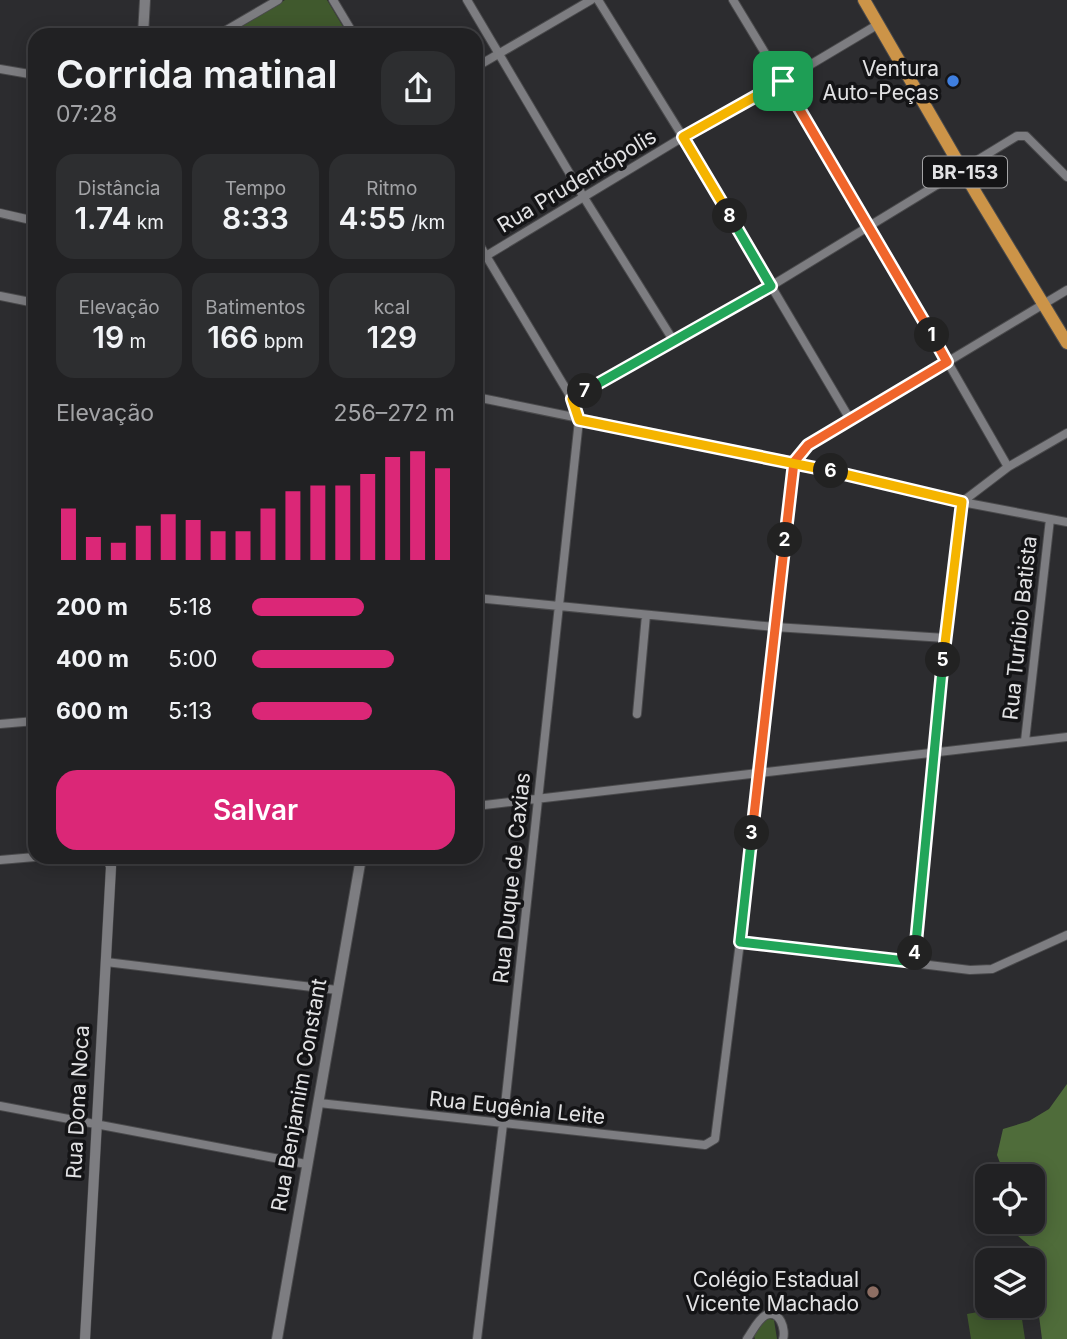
<!DOCTYPE html>
<html lang="pt">
<meta charset="utf-8">
<style>
:root{--surface:#212123;--page:#2d2e30;--text:#f1f3f6;--muted:#a2a3a6;--line:#3e3e41;--accent:#db2777}
body{margin:0;font-family:Inter,sans-serif;background:var(--page);color:var(--text);height:100vh;display:flex;flex-direction:column;font-size:26px;white-space:nowrap}
*{box-sizing:border-box;margin:0}
p{font-size:23px;color:var(--muted)}
.icon{flex:none;width:38px;height:38px;fill:none;stroke:currentColor;stroke-width:2;stroke-linecap:round;stroke-linejoin:round}
.map{position:relative;flex:1;overflow:hidden}
.details{position:absolute;left:28px;top:28px;width:455px;height:836px;display:flex;flex-direction:column;background:var(--surface);border-radius:21px;box-shadow:0 4px 18px #0003,0 0 0 2px var(--line)}
.details>*{flex:none}
.tools{position:absolute;left:975px;top:1164px;display:grid;gap:14px}
.tools a{display:grid;place-items:center;width:70px;height:70px;border-radius:14px;background:var(--surface);box-shadow:0 4px 18px #0003,0 0 0 2px var(--line);font-size:35px}
.pin{position:absolute;display:grid;place-items:center;width:60px;height:60px;color:#fff;margin:-30px;border-radius:14px;box-shadow:0 4px 10px #0006}
.km{position:absolute;width:35px;height:35px;margin:-18px;border-radius:50%;background:#222;color:#fff;font-size:19px;line-height:35px;text-align:center}
.round{display:grid;place-items:center;flex:none;width:74px;height:74px;border-radius:21px;background:var(--page)}
.head{display:flex;align-items:center;justify-content:space-between;height:119px;padding:0 28px}
h1{font-size:38px;font-weight:600;line-height:52px}
.metrics{display:grid;grid-template-columns:repeat(3,1fr);gap:10px;height:119px;padding:7px 28px}
.metrics div{display:grid;align-content:center;border-radius:18px;background:var(--page);text-align:center}
.metrics b{font-size:30px;font-weight:600}
.metrics small{font-size:19px;font-weight:400}
.metrics p{font-size:19px}
.chart{height:196px;padding:14px 28px}
.chart p{display:flex;justify-content:space-between}
.chart svg{width:100%;height:126px;margin-top:7px;stroke:var(--accent);stroke-width:6}
.cta{display:flex;gap:14px;margin-top:auto;padding:14px 28px}
.cta a{flex:1;height:80px;border-radius:21px;background:var(--accent);color:#fff;font-size:28px;font-weight:600;line-height:80px;text-align:center}
ul{padding:0 28px;list-style:none;font-size:23px}
li{display:grid;grid-template-columns:112px 84px 1fr;align-items:center;height:52px}
li i{height:18px;border-radius:9px;background:var(--accent)}
.map>svg:first-child{display:block}
.green{fill:#40592d}
.forest{fill:#4f6c3a}
.lines{fill:none;stroke-linecap:round;stroke-linejoin:round}
.minor-casing{stroke:#4a4a4c;stroke-width:10}
.tertiary-casing{stroke:#4a4a4c;stroke-width:11}
.secondary-casing{stroke:#4a4a4c;stroke-width:12}
.trunk-casing{stroke:#4a4a4c;stroke-width:14}
.minor{stroke:#7d7d81;stroke-width:8}
.tertiary{stroke:#7d7d81;stroke-width:10}
.secondary{stroke:#7d7d81;stroke-width:10}
.trunk{stroke:#cc9448;stroke-width:12}
.split-1-casing{stroke:#fff;stroke-width:14}
.split-2-casing{stroke:#fff;stroke-width:14}
.split-3-casing{stroke:#fff;stroke-width:14}
.split-4-casing{stroke:#fff;stroke-width:14}
.split-5-casing{stroke:#fff;stroke-width:14}
.split-6-casing{stroke:#fff;stroke-width:14}
.split-7-casing{stroke:#fff;stroke-width:14}
.split-8-casing{stroke:#fff;stroke-width:14}
.split-9-casing{stroke:#fff;stroke-width:14}
.split-1{stroke:#f0652b;stroke-width:9}
.split-2{stroke:#f0652b;stroke-width:9}
.split-3{stroke:#f0652b;stroke-width:9}
.split-4{stroke:#22a559;stroke-width:9}
.split-5{stroke:#22a559;stroke-width:9}
.split-6{stroke:#f5b400;stroke-width:9}
.split-7{stroke:#f5b400;stroke-width:9}
.split-8{stroke:#22a559;stroke-width:9}
.split-9{stroke:#f5b400;stroke-width:9}
.shop-dot{fill:#3f7fe0;stroke:#141416;stroke-width:2.5}
.education-dot{fill:#8d6e63;stroke:#141416;stroke-width:2.5}
.labels{text-anchor:middle;stroke-width:7;stroke-linejoin:round;paint-order:stroke}
.shield{fill:#141416;stroke:#a4a4a6;stroke-width:2}
.shield-label{font-size:19px;font-weight:bold;fill:#e2e2e4}
.poi-label{font-size:21px;fill:#e2e2e4;stroke:#141416;text-anchor:end}
.street-label{font-size:21px;fill:#e2e2e4;stroke:#141416}
</style>
<div class="map">
<svg width="1067" height="1339" viewBox="0 0 1067 1339">
<rect width="100%" height="100%" fill="#2c2c2f"/>
<path class="green" d="M285,0H327L348,35H223Z
M1010,1306H1020L1025,1339H971L967,1314Z
M767,1318L774,1320L777,1339H755L753,1334Z"/>
<path class="forest" d="M1067,1084V1339H1042L1030,1246L1012,1231L1009,1222H1032V1176H1005L997,1155L1003,1129L1029,1121L1049,1109Z"/>
<g class="lines">
<g class="minor-casing">
<path id="minor" d="M333,0L354,35
M467,0L583,196L673,340
M598,0L683,137L851,421
M733,0L869,225L1008,467
M218,35L278,0
M476,67L591,0
M0,69L35,75
M0,213L35,221
M476,239L572,399
M476,262L683,137L783,81L877,25
M0,296L35,303
M476,397L794,462L962,502L1067,522
M476,598L775,627L945,638
M637,714L646,615
M0,724L35,721
M1025,741L1050,519
M476,806L1067,737
M0,860L35,857
M740,942L970,970L992,969L1067,935
M106,962L337,990
M914,963L945,638L962,502L1008,467L1067,433
M319,1103L705,1145L715,1139L740,942L794,462L809,445L1067,290
M0,1106L306,1164
M477,1339L503,1124L579,420L572,399L771,286L1017,136H1026L1067,177
M747,1339C752,1332 758,1319 766,1315C780,1309 786,1330 783,1339"/>
</g>
<g class="tertiary-casing">
<path id="tertiary" d="M85,1339L111,867L108,858"/>
</g>
<g class="secondary-casing">
<path id="secondary" d="M143,35L145,0
M277,1339L361,858"/>
</g>
<g class="trunk-casing">
<path id="trunk" d="M864,0L977,195L1067,343"/>
</g>
<use href="#minor" class="minor"/>
<use href="#tertiary" class="tertiary"/>
<use href="#secondary" class="secondary"/>
<use href="#trunk" class="trunk"/>
</g>
<g class="lines">
<g class="split-1-casing">
<path id="split-1" d="M783,81L932,335"/>
</g>
<g class="split-2-casing">
<path id="split-2" d="M785,540L794,462L808,445L947,362L932,335"/>
</g>
<g class="split-3-casing">
<path id="split-3" d="M752,833L785,540"/>
</g>
<g class="split-4-casing">
<path id="split-4" d="M752,833L740,942L914,962L915,953"/>
</g>
<g class="split-5-casing">
<path id="split-5" d="M915,953L943,660"/>
</g>
<g class="split-6-casing">
<path id="split-6" d="M831,471L962,502L943,660"/>
</g>
<g class="split-7-casing">
<path id="split-7" d="M585,391L572,399L579,420L831,471"/>
</g>
<g class="split-8-casing">
<path id="split-8" d="M585,391L771,286L730,216"/>
</g>
<g class="split-9-casing">
<path id="split-9" d="M730,216L683,137L783,81"/>
</g>
<use href="#split-1" class="split-1"/>
<use href="#split-2" class="split-2"/>
<use href="#split-3" class="split-3"/>
<use href="#split-4" class="split-4"/>
<use href="#split-5" class="split-5"/>
<use href="#split-6" class="split-6"/>
<use href="#split-7" class="split-7"/>
<use href="#split-8" class="split-8"/>
<use href="#split-9" class="split-9"/>
</g>
<circle class="shop-dot" cx="953" cy="81" r="7"/>
<circle class="education-dot" cx="873" cy="1292" r="7"/>
<g class="labels">
<rect class="shield" x="923" y="156.5" width="84" height="31" rx="5"/>
<g class="shield-label">
<text x="965" y="179">BR-153</text>
</g>
<g class="poi-label">
<text x="939" y="76">Ventura<tspan x="939" dy="24">Auto-Peças</tspan></text>
<text x="859" y="1287">Colégio Estadual<tspan x="859" dy="24">Vicente Machado</tspan></text>
</g>
<g class="street-label">
<text transform="translate(577 181) rotate(-31)" y="7">Rua Prudentópolis</text>
<text transform="translate(1020 628) rotate(-84)" y="7">Rua Turíbio Batista</text>
<text transform="translate(512 878) rotate(-84)" y="7">Rua Duque de Caxias</text>
<text transform="translate(299 1095) rotate(-80)" y="7">Rua Benjamim Constant</text>
<text transform="translate(78 1102) rotate(-87)" y="7">Rua Dona Noca</text>
<text transform="translate(517 1108) rotate(6)" y="7">Rua Eugênia Leite</text>
</g>
</g>
</svg>
<div class="tools">
<a><svg class="icon" aria-label="locate" viewBox="0 0 24 24"><circle cx="12" cy="12" r="6"/><path d="M12 2v4M12 18v4M2 12h4M18 12h4"/></svg></a>
<a><svg class="icon" aria-label="layers" viewBox="0 0 24 24"><path d="M12 4l9 5-9 5-9-5zM3 14l9 5 9-5"/></svg></a>
</div>
<div class="pin" style="left:783px;top:81px;background:#1e9e55"><svg class="icon" aria-label="arrive" viewBox="0 0 24 24"><path d="M6 21V4h12l-3 4 3 4H6"/></svg></div>
<b class="km" style="left:932px;top:335px">1</b>
<b class="km" style="left:785px;top:540px">2</b>
<b class="km" style="left:752px;top:833px">3</b>
<b class="km" style="left:915px;top:953px">4</b>
<b class="km" style="left:943px;top:660px">5</b>
<b class="km" style="left:831px;top:471px">6</b>
<b class="km" style="left:585px;top:391px">7</b>
<b class="km" style="left:730px;top:216px">8</b>
<section class="details">
<div class="head"><div><h1>Corrida matinal</h1><p>07:28</p></div><a class="round"><svg class="icon" aria-label="share" viewBox="0 0 24 24"><path d="M12 15V3M7 8l5-5 5 5M5 13v7h14v-7"/></svg></a></div>
<div class="metrics">
<div><p>Distância</p><b>1.74<small> km</small></b></div>
<div><p>Tempo</p><b>8:33</b></div>
<div><p>Ritmo</p><b>4:55<small> /km</small></b></div>
</div>
<div class="metrics">
<div><p>Elevação</p><b>19<small> m</small></b></div>
<div><p>Batimentos</p><b>166<small> bpm</small></b></div>
<div><p>kcal</p><b>129</b></div>
</div>
<div class="chart"><p><span>Elevação</span>256–272 m</p>
<svg viewBox="0 0 160 44" preserveAspectRatio="none"><path d="M5 44V26M15 44V36M25 44V38M35 44V32M45 44V28M55 44V30M65 44V34M75 44V34M85 44V26M95 44V20M105 44V18M115 44V18M125 44V14M135 44V8M145 44V6M155 44V12"/></svg>
</div>
<ul>
<li><b>200 m</b>5:18<i style="width:55%"></i></li>
<li><b>400 m</b>5:00<i style="width:70%"></i></li>
<li><b>600 m</b>5:13<i style="width:59%"></i></li>
</ul>
<div class="cta"><a>Salvar</a></div>
</section>
</div>
